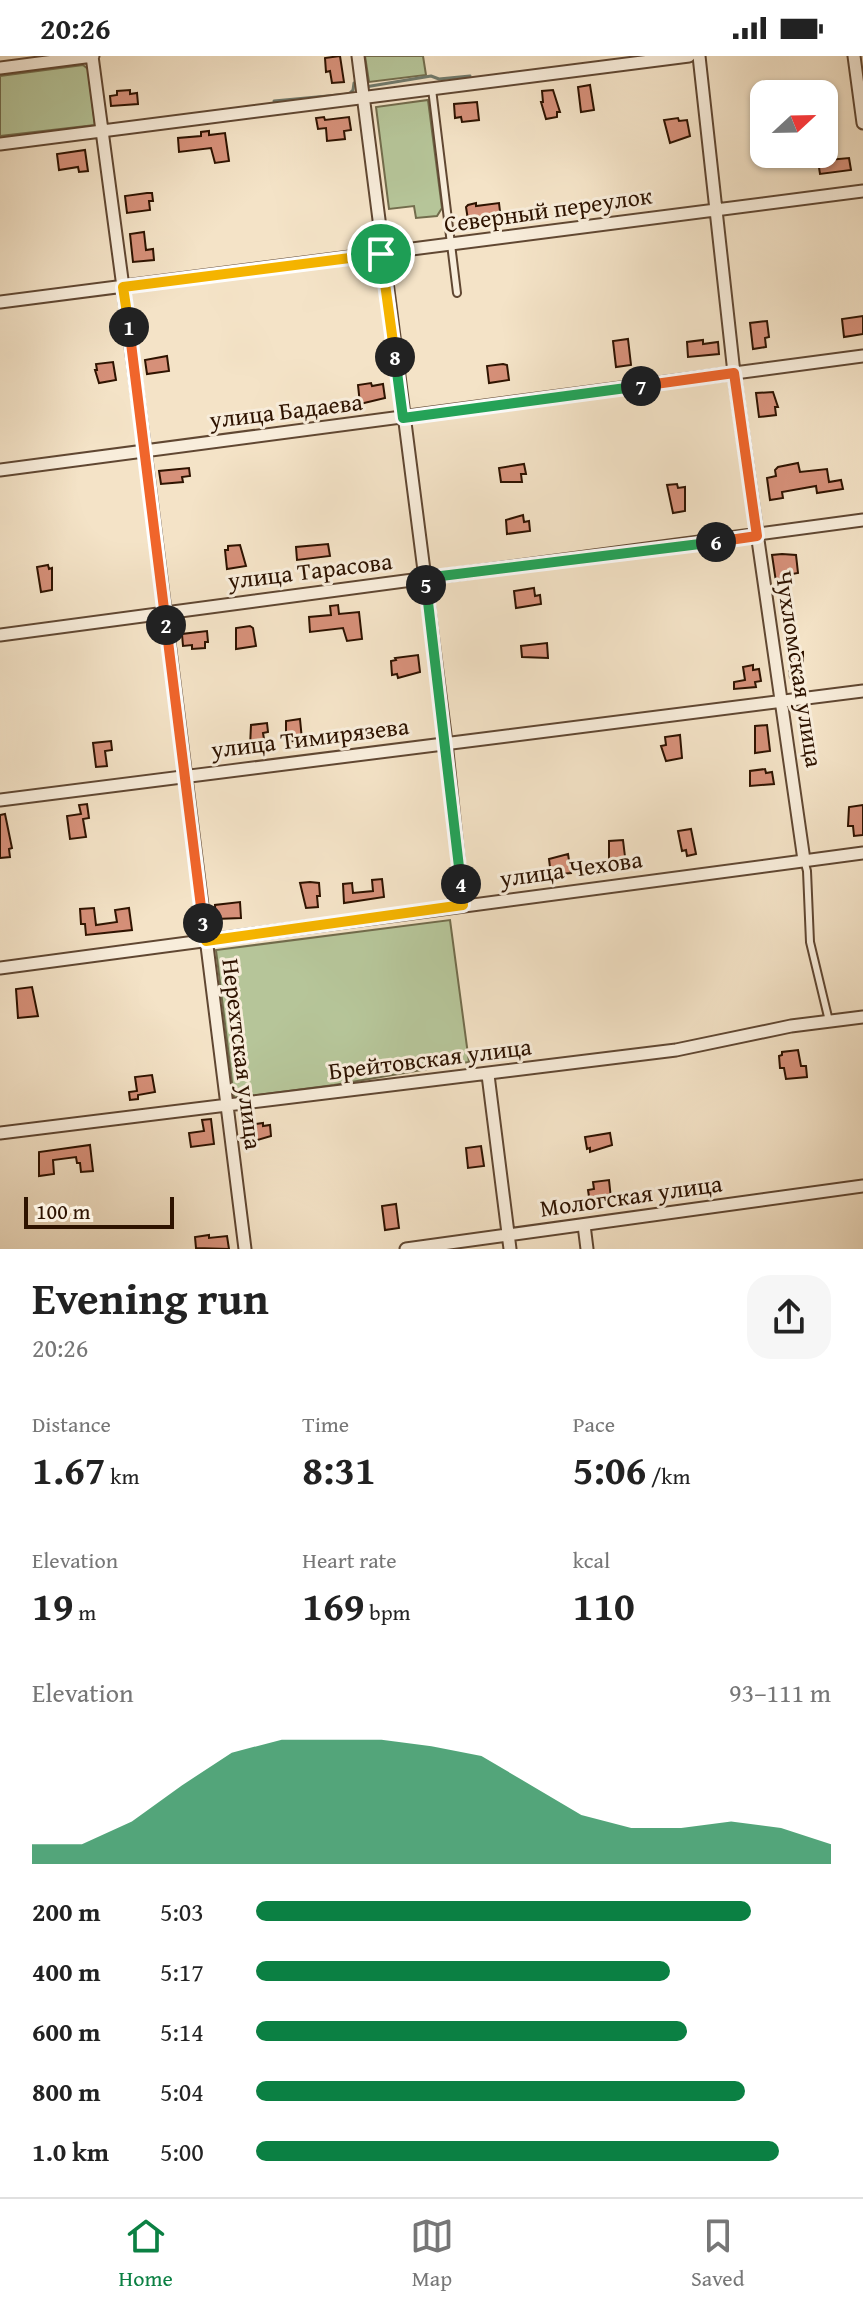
<!DOCTYPE html>
<meta charset="utf-8">
<style>
:root{--surface:#fff;--page:#f6f6f6;--text:#222;--muted:#767676;--line:#e0e0e0;--accent:#0b8043}
body{margin:0;font-family:"Gentium Book Plus",serif;background:var(--page);color:var(--text);height:100vh;display:flex;flex-direction:column;font-size:30px;white-space:nowrap}
*{box-sizing:border-box;margin:0}
p{font-size:26px;color:var(--muted)}
.icon{flex:none;width:44px;height:44px;fill:none;stroke:currentColor;stroke-width:2;stroke-linecap:round;stroke-linejoin:round}
.map{position:relative;height:1193px;overflow:hidden}
.details{display:flex;flex-direction:column;background:var(--surface);flex:1}
.details>*{flex:none}
.needle{width:52px;rotate:68deg}
.tools{position:absolute;left:750px;top:24px;display:grid;gap:16px}
.tools a{display:grid;place-items:center;width:88px;height:88px;border-radius:16px;background:var(--surface);box-shadow:0 2px 6px #0004;font-size:40px}
.scale{position:absolute;left:24px;bottom:20px;width:150px;box-sizing:border-box;padding-left:8px;border:4px solid #2e1300;border-top:0;font-size:22px;line-height:28px;white-space:nowrap;color:#2e1300;-webkit-text-stroke:6px #f8eddb;paint-order:stroke}
.pin{position:absolute;display:grid;place-items:center;width:68px;height:68px;color:#fff;margin:-34px;border:4px solid #fff;border-radius:50%;box-shadow:0 2px 8px #0007}
.km{position:absolute;width:40px;height:40px;margin:-20px;border-radius:50%;background:#222;color:#fff;font-size:22px;line-height:40px;text-align:center}
.round{display:grid;place-items:center;flex:none;width:84px;height:84px;border-radius:24px;background:var(--page)}
.headline{display:flex;align-items:center;justify-content:space-between;height:136px;padding:0 32px}
h1{font-size:44px;font-weight:700;line-height:60px}
.metrics{display:grid;grid-template-columns:repeat(3,1fr);gap:12px;height:136px;padding:8px 32px}
.metrics div{display:grid;align-content:center}
.metrics b{font-size:40px;font-weight:700}
.metrics small{font-size:22px;font-weight:400}
.metrics p{font-size:22px}
.chart{height:224px;padding:16px 32px}
.chart p{display:flex;justify-content:space-between}
.chart svg{width:100%;height:144px;margin-top:8px;fill:var(--accent);opacity:.7}
ul{padding:0 32px;list-style:none;font-size:26px}
li{display:grid;grid-template-columns:128px 96px 1fr;align-items:center;height:60px}
li i{height:20px;border-radius:10px;background:var(--accent)}
.status{display:flex;justify-content:space-between;align-items:center;height:56px;padding:0 40px;background:var(--surface);direction:ltr}
.status svg{height:22px;fill:currentColor}
.tabs{display:flex;justify-content:space-around;align-items:center;height:112px;border-top:2px solid var(--line);background:var(--surface);font-size:22px;color:var(--muted)}
.tabs a{display:grid;justify-items:center;gap:4px}
.tabs .current{color:var(--accent)}
.map>svg:first-child{display:block}
.green{fill:#b6c599;stroke:#726c4c;stroke-width:2}
.lines{fill:none;stroke-linecap:round;stroke-linejoin:round}
.stream{stroke:#707a6c;stroke-width:3}
.building{fill:#d69079;stroke:#2e1300;stroke-width:2}
.lane-casing{stroke:#604732;stroke-width:10}
.street-casing{stroke:#604732;stroke-width:15}
.lane{stroke:#f8eddb;stroke-width:6}
.street{stroke:#f8eddb;stroke-width:11}
.split-1-casing{stroke:#fff;stroke-width:16}
.split-2-casing{stroke:#fff;stroke-width:16}
.split-3-casing{stroke:#fff;stroke-width:16}
.split-4-casing{stroke:#fff;stroke-width:16}
.split-5-casing{stroke:#fff;stroke-width:16}
.split-6-casing{stroke:#fff;stroke-width:16}
.split-7-casing{stroke:#fff;stroke-width:16}
.split-8-casing{stroke:#fff;stroke-width:16}
.split-9-casing{stroke:#fff;stroke-width:16}
.split-1{stroke:#f5b400;stroke-width:10}
.split-2{stroke:#f0652b;stroke-width:10}
.split-3{stroke:#f0652b;stroke-width:10}
.split-4{stroke:#f5b400;stroke-width:10}
.split-5{stroke:#22a559;stroke-width:10}
.split-6{stroke:#22a559;stroke-width:10}
.split-7{stroke:#f0652b;stroke-width:10}
.split-8{stroke:#22a559;stroke-width:10}
.split-9{stroke:#f5b400;stroke-width:10}
.labels{text-anchor:middle;stroke-width:6;stroke-linejoin:round;paint-order:stroke}
.street-label{font-size:24px;fill:#2e1300;stroke:#f8eddb}
</style>
<div class="status"><b>20:26</b><svg viewBox="0 0 49 12"><path d="M0 12V9h3v3zM5 12V6h3v6zM10 12V3h3v9zM15 12V0h3v12zM26 1h20v11H26zM47 4h2v5h-2z"/></svg></div>
<div class="map">
<svg width="863" height="1193" viewBox="0 0 863 1193">
<rect width="100%" height="100%" fill="#f4e3c7"/>
<filter id="stains"><feTurbulence type="fractalNoise" baseFrequency=".0025" numOctaves="4"/><feColorMatrix values="0 0 0 0 .2 0 0 0 0 .09 0 0 0 0 .02 0 0 0 .5 -.17"/></filter>
<radialGradient id="worn" r=".72"><stop offset=".6" stop-color="#630" stop-opacity="0"/><stop offset="1" stop-color="#630" stop-opacity=".3"/></radialGradient>
<path class="green" d="M365,0H423L426,19L369,26Z
M83,9L88,13L95,69L0,80V20Z
M428,44L442,152L437,160L416,162L414,150L389,153L376,51Z
M450,864L469,1006L334,1029L234,1042L216,894Z"/>
<g class="lines">
<path class="stream" d="M365,31L431,20L439,23L470,20
M274,45L349,38L353,34L354,27"/>
</g>
<path class="building" d="M340,0L344,26L332,27L330,15L326,16L325,2Z
M590,29L594,54L581,56L578,31Z
M130,34V38L137,37L138,48L111,50L110,40L117,39V35Z
M553,34L560,56H557V61L546,63L541,46H543L542,35Z
M477,46L479,64L462,66L461,61L455,62L454,48Z
M324,61L325,64L349,61L351,74L344,75L345,83L327,85L326,72L318,73L316,62Z
M678,62L679,65L687,64L690,80L670,87L664,64Z
M209,75V79L225,77L229,105L215,107L211,92L179,96L178,82L201,80V76Z
M85,94L88,115L79,116L78,111L59,114L57,98Z
M849,102L851,114L820,118L818,105Z
M147,137H152L153,145H149L150,154L127,157L125,140Z
M476,147V150L499,147L501,164L489,166V161L468,164L466,151L468,149Z
M144,176L146,194L153,193L154,204L133,206L130,178Z
M863,260V278L844,281L842,263Z
M767,265L769,281L765,282L766,291L753,293L750,267Z
M628,283L631,309L616,311L613,285Z
M703,284V288L718,286L719,298L688,301L687,286Z
M167,300L169,315L147,318L145,304Z
M113,306L116,324L99,327L95,314H97L96,308Z
M503,308L507,309L509,324L489,327L487,310Z
M371,327L372,330L383,328L385,342L360,348L358,329Z
M773,336L778,351H775L776,359L759,361L756,337Z
M798,407L800,416L827,413L829,426L841,424L843,433L817,437L816,430L782,436L783,442L770,444L767,422L776,420L775,414L778,411Z
M524,408L526,418H521L522,426H501L499,412Z
M189,412L190,420L182,421L183,426L161,428L159,415Z
M677,428L678,432L685,431V455L673,457L667,429Z
M523,459L524,466L529,465L530,475L507,478L506,464Z
M328,488L330,500L297,504L296,491Z
M240,489L246,510L227,513L225,494H228V490Z
M782,498L796,499L798,517L792,518L793,524L776,526L772,499Z
M48,509L49,513L52,512V534L41,536L37,511Z
M534,532L535,540L540,539L541,548L516,552L514,535Z
M338,549L339,558L359,556L362,583L347,585L343,572L310,576L309,561L331,559L330,550Z
M250,570L253,572L256,590L236,593V572Z
M207,575L208,586H205V592L192,593V589L183,590L182,578Z
M547,587L548,602L522,601L521,590Z
M803,596V621L790,622L788,598Z
M418,599L420,616L398,622L397,618L392,619L391,605L396,604L395,602Z
M753,609V614L759,613L761,625L755,626L756,631L734,633V626L745,624L743,611Z
M300,663L302,684L286,686V665Z
M267,667L268,676L263,677L265,689L250,691L251,669Z
M767,669L770,695L755,697V670Z
M680,679L682,702L666,705L661,690L666,689L665,681Z
M111,685L112,694L105,695L107,710L96,711L93,687Z
M765,713L766,717L772,716L774,728L750,730V715Z
M87,748L89,762L83,763L86,781L70,783L67,760L81,758L79,749Z
M863,749V779L854,780L853,770H848L849,751Z
M5,758L12,792L9,793L10,801L0,802V759Z
M691,773L696,798L687,800L686,794L682,795L678,775Z
M623,784L626,809L614,810L613,804H609V785Z
M568,798L571,817L551,819L549,803Z
M382,823L384,841L344,847L343,828L352,827L353,837L373,835L372,824Z
M310,826L319,827L320,840H317L318,851L306,852L300,827Z
M240,846L241,862L216,863L215,849Z
M94,852L96,869L117,866L115,854L129,852L132,874L86,879L85,868H81L80,853Z
M32,931L38,960L18,962L16,933Z
M798,994L801,1010H806L807,1021L786,1023L784,1012H780L779,1000L782,999V996Z
M152,1019L155,1036L138,1039V1043L130,1044L129,1036L137,1035L135,1021Z
M211,1063L214,1088L191,1091L189,1077L204,1075L202,1064Z
M263,1067V1070L270,1069L271,1080L254,1085L253,1082L244,1083L243,1070Z
M610,1077L612,1089L590,1096V1092L587,1093L585,1081Z
M90,1089L93,1115L81,1116L80,1107H77L76,1101L53,1104L54,1118L39,1120V1096Z
M481,1090L484,1110L468,1112L466,1092Z
M609,1124L611,1143L590,1147L588,1134L594,1133L593,1126Z
M396,1148L399,1172L385,1174L382,1150Z
M209,1179V1182L227,1180L229,1193L196,1192L195,1181Z"/>
<g class="lines">
<g class="lane-casing">
<path id="lane" d="M432,33L457,237
M804,804L807,815L810,886L829,965"/>
</g>
<g class="street-casing">
<path id="street" d="M92,0L145,395L245,1193
M358,0L446,686L463,849
M699,0L734,317L804,804
M854,0L863,67
M0,12L93,0
M0,88L689,0
M0,246L863,135
M0,414L863,300
M0,579L863,464
M0,744L863,635
M0,912L863,797
M488,1019L510,1193
M0,1077L676,994L791,970L863,961
M584,1169L587,1193
M406,1193L863,1130"/>
</g>
<use href="#lane" class="lane"/>
<use href="#street" class="street"/>
</g>
<g class="lines">
<g class="split-1-casing">
<path id="split-1" d="M129,271L123,231L381,198"/>
</g>
<g class="split-2-casing">
<path id="split-2" d="M129,271L166,569"/>
</g>
<g class="split-3-casing">
<path id="split-3" d="M166,569L203,867"/>
</g>
<g class="split-4-casing">
<path id="split-4" d="M203,867L206,885L463,849L461,828"/>
</g>
<g class="split-5-casing">
<path id="split-5" d="M426,529L461,828"/>
</g>
<g class="split-6-casing">
<path id="split-6" d="M426,529L425,522L716,486"/>
</g>
<g class="split-7-casing">
<path id="split-7" d="M641,330L734,317L757,480L716,486"/>
</g>
<g class="split-8-casing">
<path id="split-8" d="M395,301L403,362L641,330"/>
</g>
<g class="split-9-casing">
<path id="split-9" d="M381,198L395,301"/>
</g>
<use href="#split-1" class="split-1"/>
<use href="#split-2" class="split-2"/>
<use href="#split-3" class="split-3"/>
<use href="#split-4" class="split-4"/>
<use href="#split-5" class="split-5"/>
<use href="#split-6" class="split-6"/>
<use href="#split-7" class="split-7"/>
<use href="#split-8" class="split-8"/>
<use href="#split-9" class="split-9"/>
</g>
<g class="labels">
<g class="street-label">
<text transform="translate(548 154) rotate(-8)" y="8">Северный переулок</text>
<text transform="translate(286 355) rotate(-7)" y="8">улица Бадаева</text>
<text transform="translate(310 515) rotate(-7)" y="8">улица Тарасова</text>
<text transform="translate(799 613) rotate(81)" y="8">Чухломская улица</text>
<text transform="translate(310 682) rotate(-7)" y="8">улица Тимирязева</text>
<text transform="translate(571 813) rotate(-8)" y="8">улица Чехова</text>
<text transform="translate(242 998) rotate(83)" y="8">Нерехтская улица</text>
<text transform="translate(430 1003) rotate(-7)" y="8">Брейтовская улица</text>
<text transform="translate(631 1140) rotate(-8)" y="8">Мологская улица</text>
</g>
</g>
<rect width="100%" height="100%" filter="url(#stains)"/>
<rect width="100%" height="100%" fill="url(#worn)"/>
</svg>
<div class="tools">
<a><svg class="needle" viewBox="-14 -14 28 28"><path d="M0-13l5 13h-10z" fill="#e53935"/><path d="M0 13l5-13h-10z" fill="#767676"/></svg></a>
</div>
<div class="scale">100 m</div>
<div class="pin" style="left:381px;top:198px;background:#1e9e55"><svg class="icon" aria-label="arrive" viewBox="0 0 24 24"><path d="M6 21V4h12l-3 4 3 4H6"/></svg></div>
<b class="km" style="left:129px;top:271px">1</b>
<b class="km" style="left:166px;top:569px">2</b>
<b class="km" style="left:203px;top:867px">3</b>
<b class="km" style="left:461px;top:828px">4</b>
<b class="km" style="left:426px;top:529px">5</b>
<b class="km" style="left:716px;top:486px">6</b>
<b class="km" style="left:641px;top:330px">7</b>
<b class="km" style="left:395px;top:301px">8</b>
</div>
<section class="details">
<div class="headline"><div><h1>Evening run</h1><p>20:26</p></div><a class="round"><svg class="icon" aria-label="share" viewBox="0 0 24 24"><path d="M12 15V3M7 8l5-5 5 5M5 13v7h14v-7"/></svg></a></div>
<div class="metrics">
<div><p>Distance</p><b>1.67<small> km</small></b></div>
<div><p>Time</p><b>8:31</b></div>
<div><p>Pace</p><b>5:06<small> /km</small></b></div>
</div>
<div class="metrics">
<div><p>Elevation</p><b>19<small> m</small></b></div>
<div><p>Heart rate</p><b>169<small> bpm</small></b></div>
<div><p>kcal</p><b>110</b></div>
</div>
<div class="chart"><p><span>Elevation</span>93–111 m</p>
<svg viewBox="0 0 160 44" preserveAspectRatio="none"><path d="M0 44V38L10 38L20 31L30 20L40 10L50 6L60 6L70 6L80 8L90 11L100 20L110 29L120 33L130 33L140 31L150 33L160 38V44z"/></svg>
</div>
<ul>
<li><b>200 m</b>5:03<i style="width:86%"></i></li>
<li><b>400 m</b>5:17<i style="width:72%"></i></li>
<li><b>600 m</b>5:14<i style="width:75%"></i></li>
<li><b>800 m</b>5:04<i style="width:85%"></i></li>
<li><b>1.0 km</b>5:00<i style="width:91%"></i></li>
</ul>
</section>
<nav class="tabs">
<a class="current"><svg class="icon" aria-label="home" viewBox="0 0 24 24"><path d="M3 11l9-7 9 7M6 9v11h12V9"/></svg>Home</a>
<a><svg class="icon" aria-label="map" viewBox="0 0 24 24"><path d="M3 6l6-2 6 2 6-2v14l-6 2-6-2-6 2zM9 4v14M15 6v14"/></svg>Map</a>
<a><svg class="icon" aria-label="saved" viewBox="0 0 24 24"><path d="M7 4h10v16l-5-4-5 4z"/></svg>Saved</a>
</nav>
